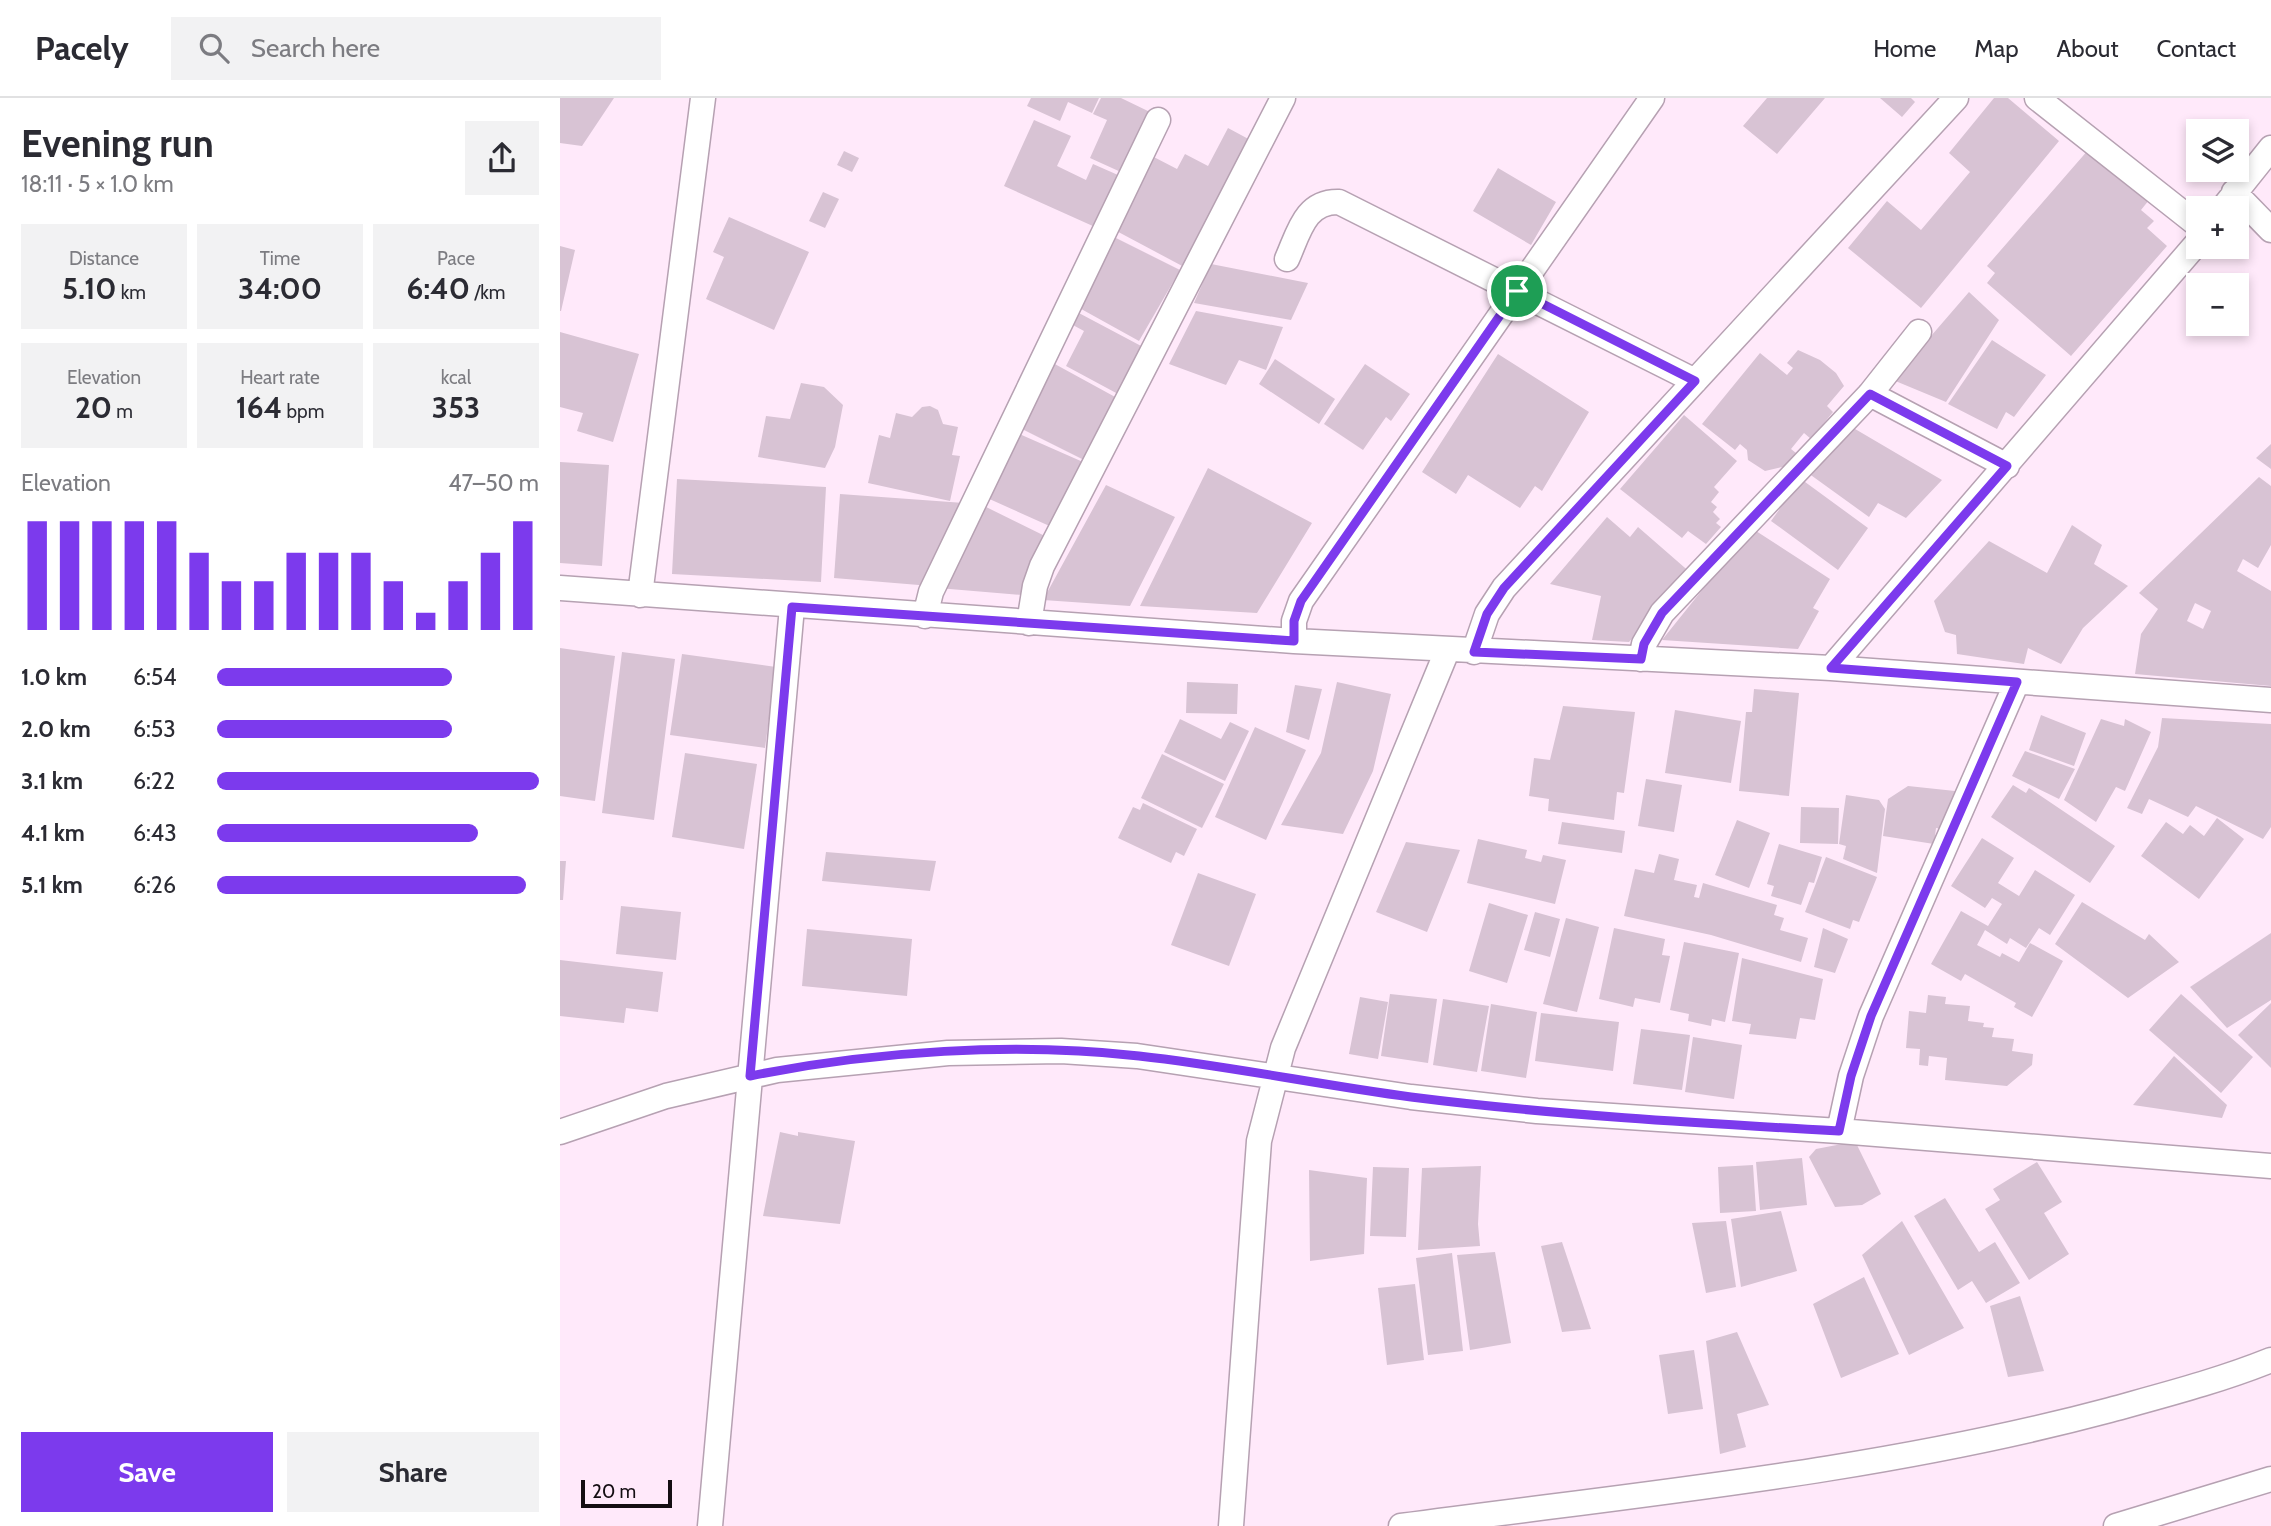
<!DOCTYPE html>
<meta charset="utf-8">
<style>
:root{--surface:#fff;--page:#f2f2f3;--text:#2b2b33;--muted:#7c7c81;--line:#e1e1e2;--accent:#7c3aed}
body{margin:0;font-family:Cabin,sans-serif;background:var(--page);color:var(--text);height:100vh;display:flex;flex-direction:column;font-size:26px;white-space:nowrap}
*{box-sizing:border-box;margin:0}
p{font-size:23px;color:var(--muted)}
.icon{flex:none;width:38px;height:38px;fill:none;stroke:currentColor;stroke-width:2;stroke-linecap:round;stroke-linejoin:round}
.map{position:relative;flex:1;overflow:hidden}
.panel{display:flex;flex-direction:column;background:var(--surface);width:560px}
.panel>*{flex:none}
.buttons{position:absolute;left:1626px;top:21px;display:grid;gap:14px}
.buttons a{display:grid;place-items:center;width:63px;height:63px;border-radius:0px;background:var(--surface);box-shadow:0 4px 10px #0003;font-size:35px}
.scale{position:absolute;left:21px;bottom:18px;width:91px;box-sizing:border-box;padding-left:7px;border:4px solid #140d12;border-top:0;font-size:19px;line-height:24px;white-space:nowrap;color:#140d12;-webkit-text-stroke:5px #ffe9fa;paint-order:stroke}
.pin{position:absolute;display:grid;place-items:center;width:60px;height:60px;color:#fff;margin:-30px;border:4px solid #fff;border-radius:50%;box-shadow:0 2px 7px #0007}
.round{display:grid;place-items:center;flex:none;width:74px;height:74px;border-radius:0px;background:var(--page)}
.headline{display:flex;align-items:center;justify-content:space-between;height:119px;padding:0 21px}
h1{font-size:38px;font-weight:700;line-height:52px}
.metrics{display:grid;grid-template-columns:repeat(3,1fr);gap:10px;height:119px;padding:7px 21px}
.metrics div{display:grid;align-content:center;border-radius:0px;background:var(--page);text-align:center}
.metrics b{font-size:30px;font-weight:700}
.metrics small{font-size:19px;font-weight:400}
.metrics p{font-size:19px}
.chart{height:196px;padding:14px 21px}
.chart p{display:flex;justify-content:space-between}
.chart svg{width:100%;height:126px;margin-top:7px;stroke:var(--accent);stroke-width:6}
.primary-button{display:flex;gap:14px;margin-top:auto;padding:14px 21px}
.primary-button a{flex:1;height:80px;border-radius:0px;background:var(--accent);color:#fff;font-size:28px;font-weight:700;line-height:80px;text-align:center}
.primary-button a+a{background:var(--page);color:var(--text)}
ul{padding:0 21px;list-style:none;font-size:23px}
li{display:grid;grid-template-columns:112px 84px 1fr;align-items:center;height:52px}
li i{height:18px;border-radius:9px;background:var(--accent)}
header{display:flex;align-items:center;gap:42px;box-sizing:border-box;height:98px;padding:0 35px;background:var(--surface);border-bottom:2px solid var(--line)}
header strong{font-size:33px}
nav{display:flex;gap:38px;margin-inline-start:auto;font-size:24px}
.search{width:490px;height:63px;background:var(--page);display:flex;align-items:center;gap:18px;box-sizing:border-box;padding:0 24px;border-radius:0px;color:var(--muted);font-size:26px}
main{display:flex;flex:1;min-height:0}
.map>svg:first-child{display:block}
.building{fill:#d8c3d4;fill-rule:evenodd}
.lines{fill:none;stroke-linecap:round;stroke-linejoin:round}
.minor-casing{stroke:#b6a1b2;stroke-width:27}
.minor{stroke:#fff;stroke-width:24}
.route-casing{stroke:#fff;stroke-width:14}
.route{stroke:#7c3aed;stroke-width:9}
</style>
<header>
<strong>Pacely</strong>
<div class="search"><svg class="icon" aria-label="search" viewBox="0 0 24 24"><circle cx="10" cy="10" r="6"/><path d="M15 15l6 6"/></svg>Search here</div>
<nav><a>Home</a><a>Map</a><a>About</a><a>Contact</a></nav>
</header>
<main>
<section class="panel">
<div class="headline"><div><h1>Evening run</h1><p>18:11 · 5 × 1.0 km</p></div><a class="round"><svg class="icon" aria-label="share" viewBox="0 0 24 24"><path d="M12 15V3M7 8l5-5 5 5M5 13v7h14v-7"/></svg></a></div>
<div class="metrics">
<div><p>Distance</p><b>5.10<small> km</small></b></div>
<div><p>Time</p><b>34:00</b></div>
<div><p>Pace</p><b>6:40<small> /km</small></b></div>
</div>
<div class="metrics">
<div><p>Elevation</p><b>20<small> m</small></b></div>
<div><p>Heart rate</p><b>164<small> bpm</small></b></div>
<div><p>kcal</p><b>353</b></div>
</div>
<div class="chart"><p><span>Elevation</span>47–50 m</p>
<svg viewBox="0 0 160 44" preserveAspectRatio="none"><path d="M5 44V6M15 44V6M25 44V6M35 44V6M45 44V6M55 44V17M65 44V27M75 44V27M85 44V17M95 44V17M105 44V17M115 44V27M125 44V38M135 44V27M145 44V17M155 44V6"/></svg>
</div>
<ul>
<li><b>1.0 km</b>6:54<i style="width:73%"></i></li>
<li><b>2.0 km</b>6:53<i style="width:73%"></i></li>
<li><b>3.1 km</b>6:22<i style="width:100%"></i></li>
<li><b>4.1 km</b>6:43<i style="width:81%"></i></li>
<li><b>5.1 km</b>6:26<i style="width:96%"></i></li>
</ul>
<div class="primary-button"><a>Save</a><a>Share</a></div>
</section>
<div class="map">
<svg width="1711" height="1428" viewBox="0 0 1711 1428">
<rect width="100%" height="100%" fill="#ffe9fa"/>
<path class="building" d="M0,0H54L22,48L0,45Z
M471,0H539L532,15L508,4L500,23L467,8Z
M541,0H561L590,14L563,75L530,60L547,22L533,16Z
M1207,0H1265L1217,56L1183,28Z
M1320,0H1351L1355,4L1342,19Z
M1434,0H1448L1499,43L1361,210L1288,150L1327,103L1361,132L1410,74L1389,55Z
M474,22L511,38L497,68L526,82L533,66L558,77L535,129L444,88Z
M668,30L694,44L626,170L549,129L588,56L617,71L625,56L648,68Z
M1529,51L1589,102L1581,112L1594,123L1587,130L1607,148L1511,258L1427,185L1435,175L1427,168Z
M284,53L299,60L292,74L277,67Z
M938,70L996,104L971,147L913,113Z
M263,94L279,101L265,130L249,123Z
M169,119L249,154L214,232L146,201L164,159L153,154Z
M546,135L620,172L579,243L514,207Z
M0,148L15,152L1,213H0Z
M651,166L748,185L731,222L634,205Z
M1409,194L1439,222L1386,304L1333,282Z
M636,213L723,229L706,272L679,262L666,287L609,266Z
M517,214L583,249L558,296L506,268L524,233L511,226Z
M0,234L79,256L53,344L17,333L23,315L0,309Z
M1432,242L1486,277L1454,319L1446,314L1437,331L1388,306Z
M1238,252L1260,262L1276,275L1284,288L1267,308L1273,314L1251,341L1244,335L1231,351L1236,355L1226,368L1205,373L1188,362L1187,352L1180,346L1175,352L1142,326L1200,255L1227,277L1233,270L1227,265Z
M938,256L1029,314L982,393L975,388L960,410L908,377L896,396L862,374Z
M715,261L775,301L759,326L699,286Z
M493,265L557,300L524,362L460,330Z
M805,266L850,296L831,323L826,319L803,352L764,326Z
M241,285L264,289L283,307L275,349L265,370L198,359L206,318L230,321Z
M370,308L378,312L383,326L398,329L392,357L400,358L390,403L308,385L319,337L330,340L336,315L352,319L362,309Z
M1124,317L1177,363L1154,389L1159,394L1151,404L1157,409L1153,414L1160,421L1156,425L1161,429L1146,446L1128,433L1122,440L1060,391Z
M1290,328L1382,382L1346,420L1318,405L1309,419L1248,375Z
M455,334L523,364L494,430L425,399Z
M1711,346V371L1696,360Z
M0,364L49,367L42,468L0,465Z
M648,370L752,425L697,515L580,508Z
M1699,379L1711,388V447L1698,470L1683,461L1677,473L1711,493V588L1575,576L1581,536L1598,511L1579,495ZM1635,505L1651,513L1643,531L1627,523Z
M117,381L266,389L261,484L112,476Z
M1241,381L1308,430L1278,472L1211,423Z
M546,387L615,419L570,508L483,502Z
M280,396L404,405L371,488L274,480Z
M420,406L489,440L462,497L378,490Z
M1047,419L1070,439L1078,429L1132,476L1069,544L1032,542L1041,498L990,486Z
M1512,427L1542,447L1534,466L1568,488L1523,530L1501,566L1468,550L1464,566L1397,556L1396,537L1385,534L1374,503L1429,443L1487,475Z
M1196,433L1270,481L1253,510L1259,513L1238,551L1102,542L1167,461Z
M0,550L55,558L35,703L0,698Z
M62,554L115,561L94,722L42,715Z
M122,556L216,569L205,650L110,637Z
M627,584L678,586L677,616L626,615Z
M777,584L831,596L813,673L783,736L721,727L761,655Z
M735,587L762,591L749,642L726,634Z
M1194,591L1239,595L1229,698L1179,693L1186,614H1192Z
M1003,608L1075,614L1064,695L1057,694L1054,722L988,713L989,701L969,698L974,660L990,662Z
M1115,612L1181,623L1171,685L1105,675Z
M1481,617L1526,635L1514,668L1469,652Z
M1602,620L1711,626V729L1703,741L1636,708L1628,719L1589,701L1582,716L1567,710L1598,649Z
M620,621L661,641L670,624L689,633L665,683L604,654Z
M1541,621L1564,628L1565,621L1591,634L1565,693L1556,689L1536,724L1504,702Z
M695,629L746,652L706,742L655,719Z
M1465,653L1515,671L1499,701L1452,678Z
M125,655L197,666L184,751L112,739Z
M602,656L664,686L642,730L581,700Z
M1086,681L1122,687L1114,734L1078,728Z
M1453,687L1466,695L1469,690L1555,748L1530,785L1431,719Z
M1348,688L1395,693L1389,732L1376,730L1374,746L1323,738L1328,701Z
M1286,697L1319,702L1325,711L1317,775L1283,761L1286,748L1279,746Z
M583,705L637,731L624,758L616,754L611,765L558,740L573,709L580,712Z
M1241,709L1279,710L1278,746L1240,745Z
M1657,720L1684,741L1639,801L1581,758L1606,724L1623,736L1630,727L1644,738Z
M1177,722L1210,735L1189,790L1155,777Z
M1002,724L1065,733L1062,755L998,746Z
M1422,740L1454,760L1438,785L1459,798L1475,772L1515,797L1490,837L1479,830L1466,850L1450,840L1447,846L1425,832L1417,847L1440,859L1442,855L1459,864L1470,845L1503,863L1472,919L1454,909L1456,905L1405,876L1401,883L1371,866L1401,813L1428,828L1442,806L1432,800L1425,810L1391,788Z
M918,741L967,752L965,760L981,764L983,757L1006,762L995,806L907,785Z
M846,744L900,752L867,834L816,814Z
M1219,746L1262,759L1254,785L1249,784L1241,807L1211,798L1214,788L1207,786Z
M266,754L376,763L370,793L262,783Z
M1099,756L1119,761L1114,782L1137,787L1134,799L1139,800L1143,785L1217,807L1214,817L1224,820L1220,832L1248,840L1241,864L1151,837L1064,818L1075,771L1094,775Z
M1266,759L1317,779L1299,824L1293,822L1290,831L1245,814Z
M0,763H6L3,802H0Z
M638,775L696,796L669,868L611,847Z
M1522,804L1585,842L1589,836L1619,864L1568,900L1495,846Z
M929,805L968,817L947,885L909,873Z
M61,808L121,814L116,862L56,856Z
M975,814L1000,821L990,859L964,852Z
M1006,820L1039,829L1017,914L983,906Z
M1054,830L1105,841L1102,857L1110,858L1100,905L1075,900L1073,909L1039,901Z
M1263,830L1288,841L1275,875L1254,869Z
M247,831L352,841L347,898L242,888Z
M1711,835V902L1667,930L1630,889Z
M1124,844L1179,855L1165,924L1152,921L1151,928L1128,923L1129,916L1110,912Z
M1182,860L1263,881L1255,922L1240,920L1236,941L1189,936L1191,926L1172,923Z
M0,862L103,874L98,914L66,910L64,925L0,918Z
M830,896L877,901L868,965L821,958Z
M1621,896L1693,959L1661,995L1589,932Z
M1368,897L1386,899L1385,906L1410,908L1408,923L1424,925L1423,929L1434,930L1432,939L1454,941L1452,953L1473,956L1472,967L1447,988L1385,982L1387,960L1369,958L1368,968L1359,967L1360,951L1346,950L1349,913L1366,915Z
M800,899L828,904L818,961L789,956Z
M883,901L929,908L917,974L873,967Z
M1711,905V970L1678,937Z
M931,906L977,914L966,980L921,973Z
M981,915L1059,924L1053,973L975,963Z
M1081,931L1130,937L1122,992L1073,986Z
M1133,939L1182,947L1174,1001L1125,994Z
M1614,958L1667,1007L1662,1020L1573,1007Z
M220,1034L238,1038V1034L295,1043L280,1126L203,1118Z
M1282,1046L1297,1047L1321,1096L1302,1107L1275,1109L1249,1059L1256,1051Z
M1242,1060L1247,1107L1200,1112L1196,1064Z
M1477,1064L1502,1104L1484,1115L1509,1156L1469,1182L1425,1111L1440,1102L1433,1091Z
M1193,1067L1196,1113L1160,1115L1158,1069Z
M921,1068L918,1126L920,1148L858,1152L862,1070Z
M813,1069L849,1070L846,1139L810,1138Z
M749,1072L807,1080L804,1156L750,1163Z
M1385,1100L1419,1154L1435,1144L1460,1185L1426,1205L1412,1183L1398,1192L1354,1118Z
M1221,1113L1237,1173L1181,1189L1171,1121Z
M1166,1123L1176,1189L1146,1195L1132,1125Z
M1342,1123L1404,1230L1349,1257L1302,1157Z
M1002,1144L1031,1231L1002,1234L981,1148Z
M935,1154L951,1245L910,1252L897,1157Z
M892,1155L903,1253L868,1257L856,1160Z
M1304,1179L1339,1256L1281,1280L1253,1206Z
M855,1186L864,1262L827,1267L818,1190Z
M1460,1198L1484,1273L1448,1279L1430,1208Z
M1177,1234L1209,1307L1177,1316L1186,1349L1160,1356L1146,1243Z
M1134,1252L1143,1311L1108,1316L1099,1257Z"/>
<g class="lines">
<g class="minor-casing">
<path id="minor" d="M1477,0L1638,127
M1674,94L1711,132
M1663,110L1711,50
M727,161C739,134 745,103 779,104L1135,283
M1310,296L1447,368
M0,490L734,543L1271,570L1711,602
M80,497L143,0
M365,518L371,494L598,22
M469,525L475,488L482,468L723,0
M734,543V523L741,503L1092,0
M914,554L927,516L944,490L1396,0
M1081,561L1084,546L1102,515L1310,296L1359,234
M1271,570L1638,144
M1279,1033L1291,978L1311,918L1457,584
M0,1034L106,998L217,972L388,955L501,953L577,958L851,999L977,1013L1279,1033L1711,1068
M150,1428L232,509
M671,1428L699,1043L723,950L887,553
M841,1428C1078,1396 1318,1374 1550,1312C1604,1297 1659,1283 1711,1262
M1556,1428L1711,1381"/>
</g>
<use href="#minor" class="minor"/>
</g>
<g class="lines">
<g class="route-casing">
<path id="route" d="M957,193L1135,283L944,490L927,516L914,554L1081,561L1084,546L1102,515L1310,296L1447,368L1271,570L1457,584L1311,918L1291,978L1279,1033C1136,1025 993,1017 851,999C760,987 670,968 579,958C455,944 313,953 190,978L232,509L734,543V523L741,503Z"/>
</g>
<use href="#route" class="route"/>
</g>
</svg>
<div class="buttons">
<a><svg class="icon" aria-label="layers" viewBox="0 0 24 24"><path d="M12 4l9 5-9 5-9-5zM3 14l9 5 9-5"/></svg></a>
<a>+</a>
<a>−</a>
</div>
<div class="scale">20 m</div>
<div class="pin" style="left:957px;top:193px;background:#1e9e55"><svg class="icon" aria-label="arrive" viewBox="0 0 24 24"><path d="M6 21V4h12l-3 4 3 4H6"/></svg></div>
</div>
</main>
